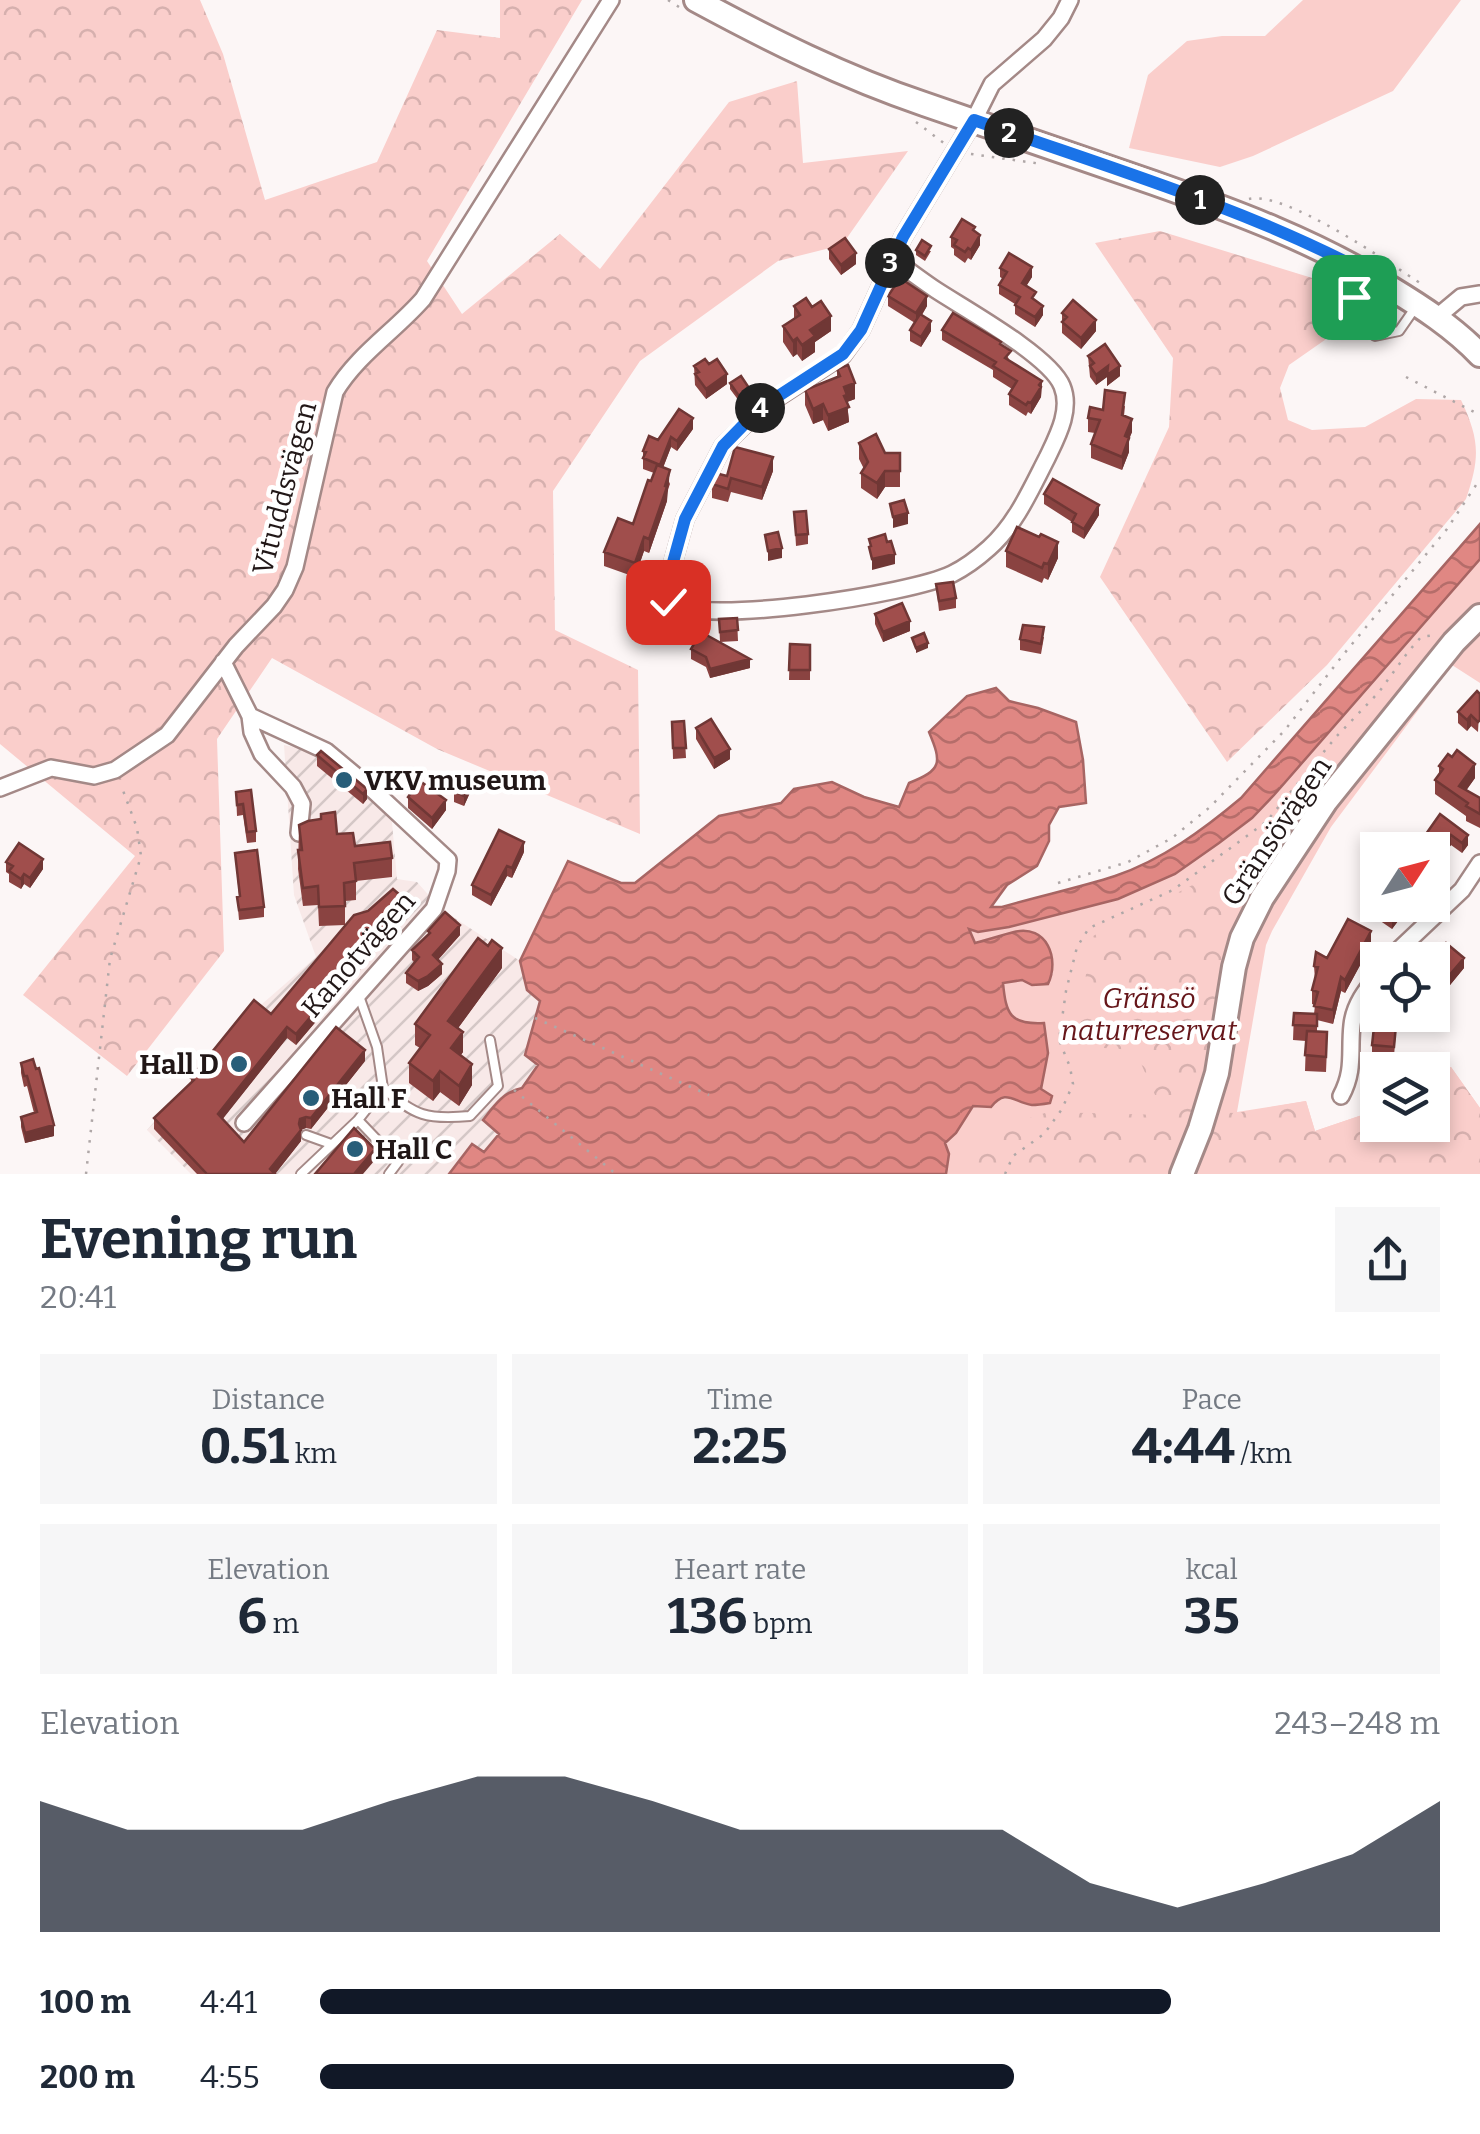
<!DOCTYPE html>
<meta charset="utf-8">
<style>
:root{--surface:#fff;--page:#f6f6f7;--text:#1f2937;--muted:#747a83;--accent:#111827}
body{margin:0;font-family:Bitter,serif;background:var(--page);color:var(--text);height:100vh;display:flex;flex-direction:column;font-size:38px;white-space:nowrap}
*{box-sizing:border-box;margin:0}
p{font-size:32px;color:var(--muted)}
.icon{flex:none;width:55px;height:55px;fill:none;stroke:currentColor;stroke-width:2;stroke-linecap:round;stroke-linejoin:round}
.map{position:relative;height:1174px;overflow:hidden}
.panel{display:flex;flex-direction:column;background:var(--surface);flex:1}
.panel>*{flex:none}
.needle{width:65px;rotate:54deg}
.controls{position:absolute;left:1360px;top:832px;display:grid;gap:20px}
.controls a{display:grid;place-items:center;width:90px;height:90px;border-radius:0px;background:var(--surface);box-shadow:0 5px 15px #0003;font-size:50px}
.pin{position:absolute;display:grid;place-items:center;width:85px;height:85px;color:#fff;margin:-42px;border-radius:20px;box-shadow:0 5px 15px #0006}
.km{position:absolute;width:50px;height:50px;margin:-25px;border-radius:50%;background:#222;color:#fff;font-size:28px;line-height:50px;text-align:center}
.round{display:grid;place-items:center;flex:none;width:105px;height:105px;border-radius:0px;background:var(--page)}
.headline{display:flex;align-items:center;justify-content:space-between;height:170px;padding:0 40px}
h1{font-size:55px;font-weight:700;line-height:75px}
.metrics{display:grid;grid-template-columns:repeat(3,1fr);gap:15px;height:170px;padding:10px 40px}
.metrics div{display:grid;align-content:center;border-radius:0px;background:var(--page);text-align:center}
.metrics b{font-size:50px;font-weight:700}
.metrics small{font-size:28px;font-weight:400}
.metrics p{font-size:28px}
.chart{height:280px;padding:20px 40px}
.chart p{display:flex;justify-content:space-between}
.chart svg{width:100%;height:180px;margin-top:10px;fill:var(--accent);opacity:.7}
ul{padding:0 40px;list-style:none;font-size:32px}
li{display:grid;grid-template-columns:160px 120px 1fr;align-items:center;height:75px}
li i{height:25px;border-radius:12px;background:var(--accent)}
.map>svg:first-child{display:block}
.industrial{fill:url(#industrial-furrows)}
.green{fill:#facecb}
.forest{fill:url(#forest-crowns)}
.water{fill:url(#water-waves);stroke:#a76563;stroke-width:2.5}
.lines{fill:none;stroke-linecap:round;stroke-linejoin:round}
.lane-casing{stroke:#a48987;stroke-width:12}
.street-casing{stroke:#a48987;stroke-width:20}
.secondary-casing{stroke:#a48987;stroke-width:28}
.path{stroke:#afa7a7;stroke-width:2.5;stroke-dasharray:2.5 8;stroke-linecap:butt}
.lane{stroke:#fff;stroke-width:8}
.street{stroke:#fff;stroke-width:15}
.secondary{stroke:#fff;stroke-width:22}
.wall{fill:#8a4341}
.shaded-wall{fill:#703735}
.building{fill:#a04e4c;stroke:#703735;stroke-width:2.5}
.route-casing{stroke:#fff;stroke-width:20}
.route{stroke:#1a73e8;stroke-width:12}
.poi-dot{fill:#285e79;stroke:#fff;stroke-width:4}
.labels{text-anchor:middle;stroke-width:9;stroke-linejoin:round;paint-order:stroke}
.street-label{font-size:28px;fill:#211717;stroke:#fff}
.poi-label{font-size:28px;font-weight:bold;fill:#211717;stroke:#fff;text-anchor:start}
.park-label{font-size:28px;font-style:italic;fill:#66161a;stroke:#fff}
</style>
<div class="map">
<svg width="1480" height="1174" viewBox="0 0 1480 1174">
<defs>
<pattern id="industrial-furrows" width="10" height="10" patternUnits="userSpaceOnUse" patternTransform="scale(2.5)"><rect width="10" height="10" fill="#f8e9e8"/><path d="M-1 1l2-2M0 10L10 0M9 11l2-2" fill="none" stroke="#d4c7c6"/></pattern>
<pattern id="forest-crowns" width="20" height="18" patternUnits="userSpaceOnUse" patternTransform="scale(2.5)"><rect width="20" height="18" fill="#facecb"/><path d="M2 6a3 3 0 1 1 6 0M12 15a3 3 0 1 1 6 0" fill="none" stroke="#d6b0ae"/></pattern>
<pattern id="water-waves" width="16" height="10" patternUnits="userSpaceOnUse" patternTransform="scale(2.5)"><rect width="16" height="10" fill="#e08783"/><path d="M0 5q4-4 8 0t8 0" fill="none" stroke="#b56d6a"/></pattern>
</defs>
<rect width="100%" height="100%" fill="#fcf6f6"/>
<path class="industrial" d="M284,745L326,753L391,811L397,879L417,882L441,909L520,961L527,990L540,1001L525,1054L538,1064L522,1089L514,1090L496,1104L483,1120L499,1134L484,1152L472,1145L449,1174H191L147,1130L254,1011L316,957L294,895Z"/>
<path class="green" d="M1303,0H1461L1393,91L1253,156L1220,167L1129,148L1148,75L1187,41L1222,36H1265Z
M1480,559V683L1452,665L1331,827L1272,931L1266,945L1237,1112L1306,1101L1315,1131L1368,1113L1364,1089L1377,1085L1378,1125H1432L1433,1072L1451,1067L1480,1108V1174H946L949,1154L945,1143L956,1133L973,1106L990,1107C1003,1092 1016,1100 1032,1105L1041,1089L1025,1024C1005,1016 1004,1001 1003,982L1053,974C1054,914 1014,934 975,943L969,929L1081,910L1274,795Z"/>
<path class="forest" d="M0,0H200L223,54L265,200L377,162L437,30L500,38V0H582L427,261L462,314L560,234L600,269L729,102L797,81L803,163L908,151L842,245L778,261L640,361L553,491L555,630L638,670L640,834L437,749L272,658L217,739L224,951L127,1076L23,995L135,856L0,744Z
M1160,231L1322,281L1332,335L1289,365L1280,388L1288,420L1312,430L1365,427L1416,399L1461,400C1480,440 1480,458 1466,499L1327,665L1227,762L1100,577L1169,427L1173,358L1095,243Z
M1263,849L1234,928L1220,989L1197,1112L1237,1113L1306,1101L1315,1131L1368,1113L1364,1089L1377,1085L1378,1125H1432L1433,1072L1451,1067L1480,1108V1174H967L974,1136L1048,1112L1164,1115L1135,1050L1073,1046L1093,936Z"/>
<path class="water" d="M1480,524V559L1274,795L1252,818L1219,843L1175,874L1118,899L1009,927L978,932L969,929L975,943C988,940 1001,935 1014,932C1047,924 1060,959 1048,984L1032,985L1022,980L1003,983C1006,1014 1010,1025 1044,1023L1048,1053L1041,1089L1052,1096L1050,1103C1044,1104 1038,1105 1032,1105C1013,1102 1006,1088 991,1107L973,1106L956,1133L945,1143L949,1154L946,1174H449L472,1144L484,1152L499,1134L483,1120C493,1107 504,1091 522,1088L538,1065L525,1055L540,1001L527,990L520,961L568,861L621,883H635L719,816L781,803L794,789L832,782L864,797L899,807L909,783C942,770 942,763 929,732L967,696L996,688L1009,701L1038,708L1076,722L1083,760L1086,803L1059,807L1049,825V841L1037,866L1007,885L991,907H1002C1039,896 1078,888 1115,876C1162,860 1203,830 1241,798Z"/>
<g class="lines">
<g class="lane-casing">
<path id="lane" d="M1356,272C1349,298 1353,320 1375,336L1399,331L1415,308
M358,993L377,1047L383,1088L358,1120L398,1162L389,1174
M383,1088C415,1116 427,1120 470,1116L498,1086L490,1040
M306,1135L331,1144
M301,1174L358,1120"/>
</g>
<g class="street-casing">
<path id="street" d="M892,259C907,269 921,280 936,290C965,309 1050,356 1062,386C1072,410 1057,437 1047,458C1031,489 1016,524 989,548C979,557 964,568 952,574C911,594 701,627 667,602L665,591L685,519L723,446L760,409L843,355L861,330L903,237L974,120L992,84L1044,39L1061,18L1070,0
M1437,317L1461,297L1480,294
M223,662L250,716L326,751L374,791L448,860L447,871L434,909L244,1123
M250,716L252,732L262,754L293,787L302,804L299,833
M0,788L51,768L94,776L115,770L167,735L236,646L274,606L285,590L295,567L335,392C357,355 395,331 423,299L611,0
M1388,960L1462,890L1480,863
M1341,1096C1355,1070 1349,1052 1352,1025C1354,1005 1366,990 1378,975"/>
</g>
<g class="secondary-casing">
<path id="secondary" d="M696,0C770,40 844,77 924,104C1000,130 1077,156 1154,183C1236,212 1315,241 1389,287C1422,307 1453,327 1480,355
M1182,1174L1200,1129L1217,1073L1234,967L1242,938L1262,898L1326,801L1454,642L1480,616"/>
</g>
<path class="path" d="M668,0L679,7
M916,122L945,144
M971,154L1042,164
M1249,199C1284,190 1391,264 1423,285
M1406,377L1480,415
M1058,883L1128,862L1172,838L1210,807L1285,730L1343,655L1447,529L1480,479
M535,1018L709,1095
M514,1090L616,1174
M86,1174L110,959L141,856L137,828L121,785
M1005,1174L1013,1156L1044,1134L1062,1109L1073,1084L1070,1067L1059,1040L1066,991L1077,947L1089,928L1173,890L1266,822L1336,737L1379,692L1408,652L1421,637L1435,635"/>
<use href="#lane" class="lane"/>
<use href="#street" class="street"/>
<use href="#secondary" class="secondary"/>
</g>
<path class="wall" d="M975,231L980,245L971,260L968,258L965,263L954,255V249L951,247V237Z
M829,249L856,264L841,275L829,259Z
M916,250L931,251L925,261L916,255Z
M1000,268L1032,277L1026,286L1043,315L1035,327L1015,314V304L999,294V285L1003,279L1000,277Z
M888,296L927,306L922,315L931,331L921,347L910,341V330L915,323L888,306Z
M794,306L831,331L815,342V352L802,361L797,354L793,357L783,342V326L794,319Z
M1062,313L1096,331L1081,349L1062,333Z
M942,330L1001,345L1010,361L1042,381L1041,397L1031,414L1028,412L1026,416L1009,405V394L1012,389L993,377V370L942,340Z
M1088,356L1120,376L1107,386V377L1096,385L1090,377Z
M709,364L727,384L706,399L695,385L694,366Z
M837,369L855,399L847,402L849,422L828,431L823,420L813,424L805,405V390L837,377Z
M730,383L749,393L739,401L730,389Z
M1125,406L1124,416L1132,432L1129,438V452L1122,470L1091,458V444L1095,433L1088,432V418L1103,410Z
M693,429L677,451L671,447L663,468L670,484L667,492V501L649,553L644,551L635,577L604,566V552L633,524L654,473L643,469V451L658,440Z
M859,443L885,453H900V487H885L877,499L861,488V473L864,469L859,459Z
M773,471L762,500L731,492L728,502L712,498V484L727,476Z
M1044,494L1099,515L1084,539L1072,532V522L1044,504Z
M794,512L808,534V544L796,546Z
M1039,537L1058,558L1048,580L1044,578L1042,583L1006,567V551Z
M936,584L956,598V608L939,611Z
M875,614L910,631L883,642L875,624Z
M737,618L738,641L720,642L750,668L710,678L706,667L691,659V649L720,642L719,619Z
M1044,637L1041,654L1020,650V639Z
M790,644L810,645V680H789Z
M1480,694L1478,732L1471,726L1467,731L1458,723V712Z
M684,721L686,758L673,759L672,722Z
M696,728L730,759L714,769L696,739Z
M317,755L367,789V799L363,804L317,766Z
M1439,766L1475,778L1466,790L1480,798V828L1466,821V816L1435,794V780L1439,775Z
M472,788L464,806L454,802V791Z
M236,792L256,831V842L247,843L243,815L237,816Z
M408,797L446,810L432,829L408,808Z
M1440,814L1468,845L1462,853L1451,845L1435,866L1432,864V850H1419V844Z
M299,825L337,834L355,846L392,858V877L356,881V900L345,901V925L319,926L318,905L303,906L298,869Z
M524,852L512,878L507,876L491,906L472,895V885Z
M235,853L264,907V917L239,920L237,897L239,896Z
M6,862L43,869L30,888L24,884L21,889L9,882V874L6,872Z
M1378,867V905H1410L1392,929L1376,918V908L1364,900V886Z
M408,913L296,1045L287,1038L222,1119L244,1142L365,1061L311,1129L306,1128L301,1130V1141L275,1174H197L154,1129V1118L191,1082V1078L271,1014Z
M428,931L460,935L438,960L442,974L428,986L418,991L406,983V973L415,963L412,960V950L428,934Z
M1371,945L1345,993L1341,991L1333,1024L1317,1020V1032L1327,1048L1326,1072L1305,1071L1306,1041L1293,1040L1294,1013L1314,1014L1315,1005L1312,1004V990L1315,980L1314,966L1327,958Z
M1432,960L1464,968L1441,996L1432,989Z
M502,968L458,1028L463,1052L460,1056L472,1085L459,1106L440,1092L433,1101L409,1083V1063L420,1048L415,1045V1024Z
M1397,1015L1394,1057L1372,1055V1045L1380,1027Z
M21,1063L54,1136L25,1143L21,1127V1117L34,1113L27,1086L24,1087L21,1073Z"/>
<path class="shaded-wall" d="M980,235V245L971,260V250Z
M856,253V264L841,275V265Z
M1032,267V277L1022,293V283Z
M927,296V306L916,324V313Z
M1043,306V315L1035,327V317Z
M831,316V331L815,342V352L802,361V345L810,330Z
M1096,320V331L1081,349V338Z
M931,321V331L921,347V337Z
M797,338V354L793,357V341Z
M1108,366H1120V376L1107,386V377L1096,385V375Z
M727,374V384L706,399V389Z
M1042,381L1041,397L1031,414V403Z
M855,383V399L847,402L849,422L828,431V415L844,387Z
M749,388V393L739,401V396Z
M823,404V420L813,424V409Z
M693,418V429L677,451V441Z
M1132,419V432L1125,450V436Z
M671,437V447L660,475V465Z
M1129,438V452L1122,470V457Z
M773,457V471L762,500V487Z
M670,470L667,501L649,553V539Z
M885,471V487L877,499V483Z
M1099,505V515L1084,539V529Z
M908,513V524L893,528V517Z
M644,537V551L635,577V563Z
M1058,542V558L1048,580V564Z
M782,548V558L768,561V551Z
M895,554V564L872,570V559Z
M910,621V631L883,642V632Z
M928,643V648L916,653V648Z
M750,659V668L710,678V669Z
M1471,715V726L1467,731V720Z
M730,749V759L714,769V758Z
M1475,764V778L1461,798L1459,786Z
M472,777V788L464,806V796Z
M367,789V799L363,804V794Z
M446,800V810L432,829V818Z
M1451,835V845L1435,866V856Z
M1468,835V845L1462,853V843Z
M524,842V852L512,878V868Z
M43,859V869L30,888V878Z
M507,866V876L491,906V895Z
M24,874V884L21,889V879Z
M408,902V913L296,1045V1034Z
M1400,905H1410L1392,929V915Z
M460,925V935L433,965V955Z
M1371,931V945L1345,993V980Z
M502,948V968L448,1042V1021Z
M1464,958V968L1441,996V985Z
M442,964V974L428,986L418,991V981Z
M1341,977V991L1333,1024V1010Z
M287,1027V1038L218,1125V1114Z
M463,1032V1052L451,1069V1048Z
M365,1050V1061L311,1129V1118Z
M472,1064V1085L459,1106V1086Z
M440,1071V1092L433,1101V1081Z
M306,1117V1128L300,1130L301,1141L275,1174L270,1169L300,1119Z
M54,1125V1136L25,1143V1133Z
M375,1149V1160L363,1174H354Z"/>
<path class="building" d="M962,219L975,227L973,230L980,235L971,250L968,248L965,252L954,245L957,240L951,237Z
M845,238L856,253L841,265L829,249Z
M922,240L931,246L925,256L916,250Z
M1009,253L1032,267L1022,283L1036,292L1032,298L1043,306L1035,317L1015,305L1020,297L999,285L1007,272L1000,268Z
M900,278L927,296L916,313L888,296Z
M806,298L812,307L821,301L831,316L810,330L815,336L802,345L797,338L793,341L783,326L800,315L794,306Z
M1073,300L1096,320L1081,338L1062,322L1067,317L1062,313Z
M953,313L1001,342L1000,344L1011,351L1005,358L1042,381L1039,385L1041,387L1031,403L1028,402L1026,405L1009,394L1017,381L993,366L996,362L942,330Z
M920,314L931,321L921,337L910,330Z
M1105,344L1120,366L1107,375L1108,366L1096,375L1090,366L1094,363L1088,356Z
M705,359L709,364L717,359L727,374L706,389L695,374L699,372L694,366Z
M848,365L855,383L844,387L847,395L844,396L849,407L828,415L823,404L813,409L805,390L840,376L837,369Z
M741,376L749,388L739,396L730,383Z
M1105,390L1125,393L1122,415L1132,419L1125,436L1129,438L1122,457L1091,444L1100,420L1088,418L1090,407L1103,410Z
M679,409L693,418L677,441L671,437L660,465L643,458L646,452L643,451L649,436L658,440Z
M876,434L885,453H900V471H885L877,483L861,473L868,462L859,443Z
M735,447L773,457L762,487L731,478L728,489L712,484L715,473L727,476Z
M657,465L670,470L665,486L667,487L649,539L644,537L635,563L604,552L618,518L633,524L648,480L651,481Z
M1053,479L1099,505L1084,529L1072,522L1076,514L1044,494Z
M904,500L908,513L893,517L890,504Z
M806,511L808,534L796,535L794,512Z
M1017,527L1039,537L1041,534L1058,542L1048,564L1044,563L1042,568L1006,551Z
M778,532L782,548L768,551L765,535Z
M885,534L887,542L891,541L895,554L872,559L869,547L871,546L869,539Z
M953,582L956,598L939,601L936,584Z
M902,603L910,621L883,632L875,614Z
M737,618L738,630L720,632L719,619Z
M1023,625L1044,627L1041,644L1020,639Z
M701,632L750,659L710,669L706,657L691,649Z
M924,633L928,643L916,648L912,638Z
M790,644L810,645V670H789Z
M1477,691L1480,694V720L1478,722L1471,715L1467,720L1458,712Z
M711,719L730,749L714,758L696,728Z
M684,721L686,748H673L672,722Z
M1457,750L1475,764L1459,786L1480,798V814L1466,806L1468,803L1435,780L1443,769L1439,766L1448,754L1452,757Z
M321,751L367,789L363,794L317,755Z
M463,773L472,777L464,796L454,791Z
M420,781L446,800L432,818L408,797Z
M251,790L256,831L247,832L243,804L237,805L236,792Z
M335,812L337,834L353,833L355,846L390,842L392,858L354,863L356,881L344,883L345,906L319,907L318,886L303,888L298,850H302L299,825L308,821L321,819V814Z
M1440,814L1468,835L1462,843L1451,835L1435,856L1432,854V850H1427L1419,844Z
M499,830L524,842L512,868L507,866L491,895L472,885Z
M19,843L43,859L30,878L24,874L21,879L9,871L13,866L6,862Z
M257,850L264,907L239,910L237,897L240,896L235,853Z
M1378,867V895L1364,886Z
M393,889L408,902L296,1034L287,1027L218,1114L244,1142L336,1027L365,1050L311,1118L306,1117L300,1119L299,1124L301,1130L270,1169L275,1174H207L154,1118L194,1080L191,1078L254,1000L271,1014L354,915L368,911Z
M1378,902V905H1400L1392,915L1376,904Z
M445,912L460,925L433,955L442,964L428,976L418,981L406,973L419,957L412,950L430,933L428,931Z
M1348,919L1371,931L1345,980L1341,977L1333,1010L1314,1006L1318,992L1312,990L1318,967L1314,966L1316,952L1327,958Z
M478,938L488,946L492,940L502,948L448,1021L463,1032L451,1048L472,1064L459,1086L440,1071L433,1081L409,1063L430,1035L415,1024Z
M1446,943L1464,958L1441,985L1432,978V960Z
M1294,1013L1317,1014V1026L1293,1025Z
M1397,1015L1394,1047L1372,1045L1374,1027H1380L1381,1016Z
M1307,1031L1327,1032L1326,1057L1305,1055Z
M33,1059L36,1069L39,1068L54,1125L25,1133L21,1117L37,1112L27,1076H24L21,1063Z
M354,1128L375,1149L354,1174H315Z"/>
<g class="lines">
<g class="route-casing">
<path id="route" d="M668,602L665,591L685,519L723,446L760,408L843,354L861,330L903,237L974,120C1104,166 1236,205 1358,268L1354,280V297"/>
</g>
<use href="#route" class="route"/>
</g>
<g class="poi-dot">
<circle cx="344" cy="780" r="10"/>
<circle cx="239" cy="1064" r="10"/>
<circle cx="311" cy="1098" r="10"/>
<circle cx="355" cy="1149" r="10"/>
</g>
<g class="labels">
<g class="street-label">
<text transform="translate(284 488) rotate(-75)" y="10">Vituddsvägen</text>
<text transform="translate(1276 831) rotate(-56)" y="10">Gränsövägen</text>
<text transform="translate(358 954) rotate(-49)" y="10">Kanotvägen</text>
</g>
<g class="poi-label">
<text x="364" y="790">VKV museum</text>
<text x="219" y="1074" text-anchor="end">Hall D</text>
<text x="331" y="1108">Hall F</text>
<text x="375" y="1159">Hall C</text>
</g>
<g class="park-label">
<text x="1149" y="1008">Gränsö<tspan x="1149" dy="32">naturreservat</tspan></text>
</g>
</g>
</svg>
<div class="controls">
<a><svg class="needle" viewBox="-14 -14 28 28"><path d="M0-13l5 13h-10z" fill="#e53935"/><path d="M0 13l5-13h-10z" fill="#747a83"/></svg></a>
<a><svg class="icon" aria-label="locate" viewBox="0 0 24 24"><circle cx="12" cy="12" r="6"/><path d="M12 2v4M12 18v4M2 12h4M18 12h4"/></svg></a>
<a><svg class="icon" aria-label="layers" viewBox="0 0 24 24"><path d="M12 4l9 5-9 5-9-5zM3 14l9 5 9-5"/></svg></a>
</div>
<div class="pin" style="left:1354px;top:297px;background:#1e9e55"><svg class="icon" aria-label="arrive" viewBox="0 0 24 24"><path d="M6 21V4h12l-3 4 3 4H6"/></svg></div>
<div class="pin" style="left:668px;top:602px;background:#d93025"><svg class="icon" aria-label="check" viewBox="0 0 24 24"><path d="M5 12l5 5 9-10"/></svg></div>
<b class="km" style="left:1200px;top:200px">1</b>
<b class="km" style="left:1009px;top:133px">2</b>
<b class="km" style="left:890px;top:263px">3</b>
<b class="km" style="left:760px;top:408px">4</b>
</div>
<section class="panel">
<div class="headline"><div><h1>Evening run</h1><p>20:41</p></div><a class="round"><svg class="icon" aria-label="share" viewBox="0 0 24 24"><path d="M12 15V3M7 8l5-5 5 5M5 13v7h14v-7"/></svg></a></div>
<div class="metrics">
<div><p>Distance</p><b>0.51<small> km</small></b></div>
<div><p>Time</p><b>2:25</b></div>
<div><p>Pace</p><b>4:44<small> /km</small></b></div>
</div>
<div class="metrics">
<div><p>Elevation</p><b>6<small> m</small></b></div>
<div><p>Heart rate</p><b>136<small> bpm</small></b></div>
<div><p>kcal</p><b>35</b></div>
</div>
<div class="chart"><p><span>Elevation</span>243–248 m</p>
<svg viewBox="0 0 160 44" preserveAspectRatio="none"><path d="M0 44V12L10 19L20 19L30 19L40 12L50 6L60 6L70 12L80 19L90 19L100 19L110 19L120 32L130 38L140 32L150 25L160 12V44z"/></svg>
</div>
<ul>
<li><b>100 m</b>4:41<i style="width:76%"></i></li>
<li><b>200 m</b>4:55<i style="width:62%"></i></li>
</ul>
</section>
